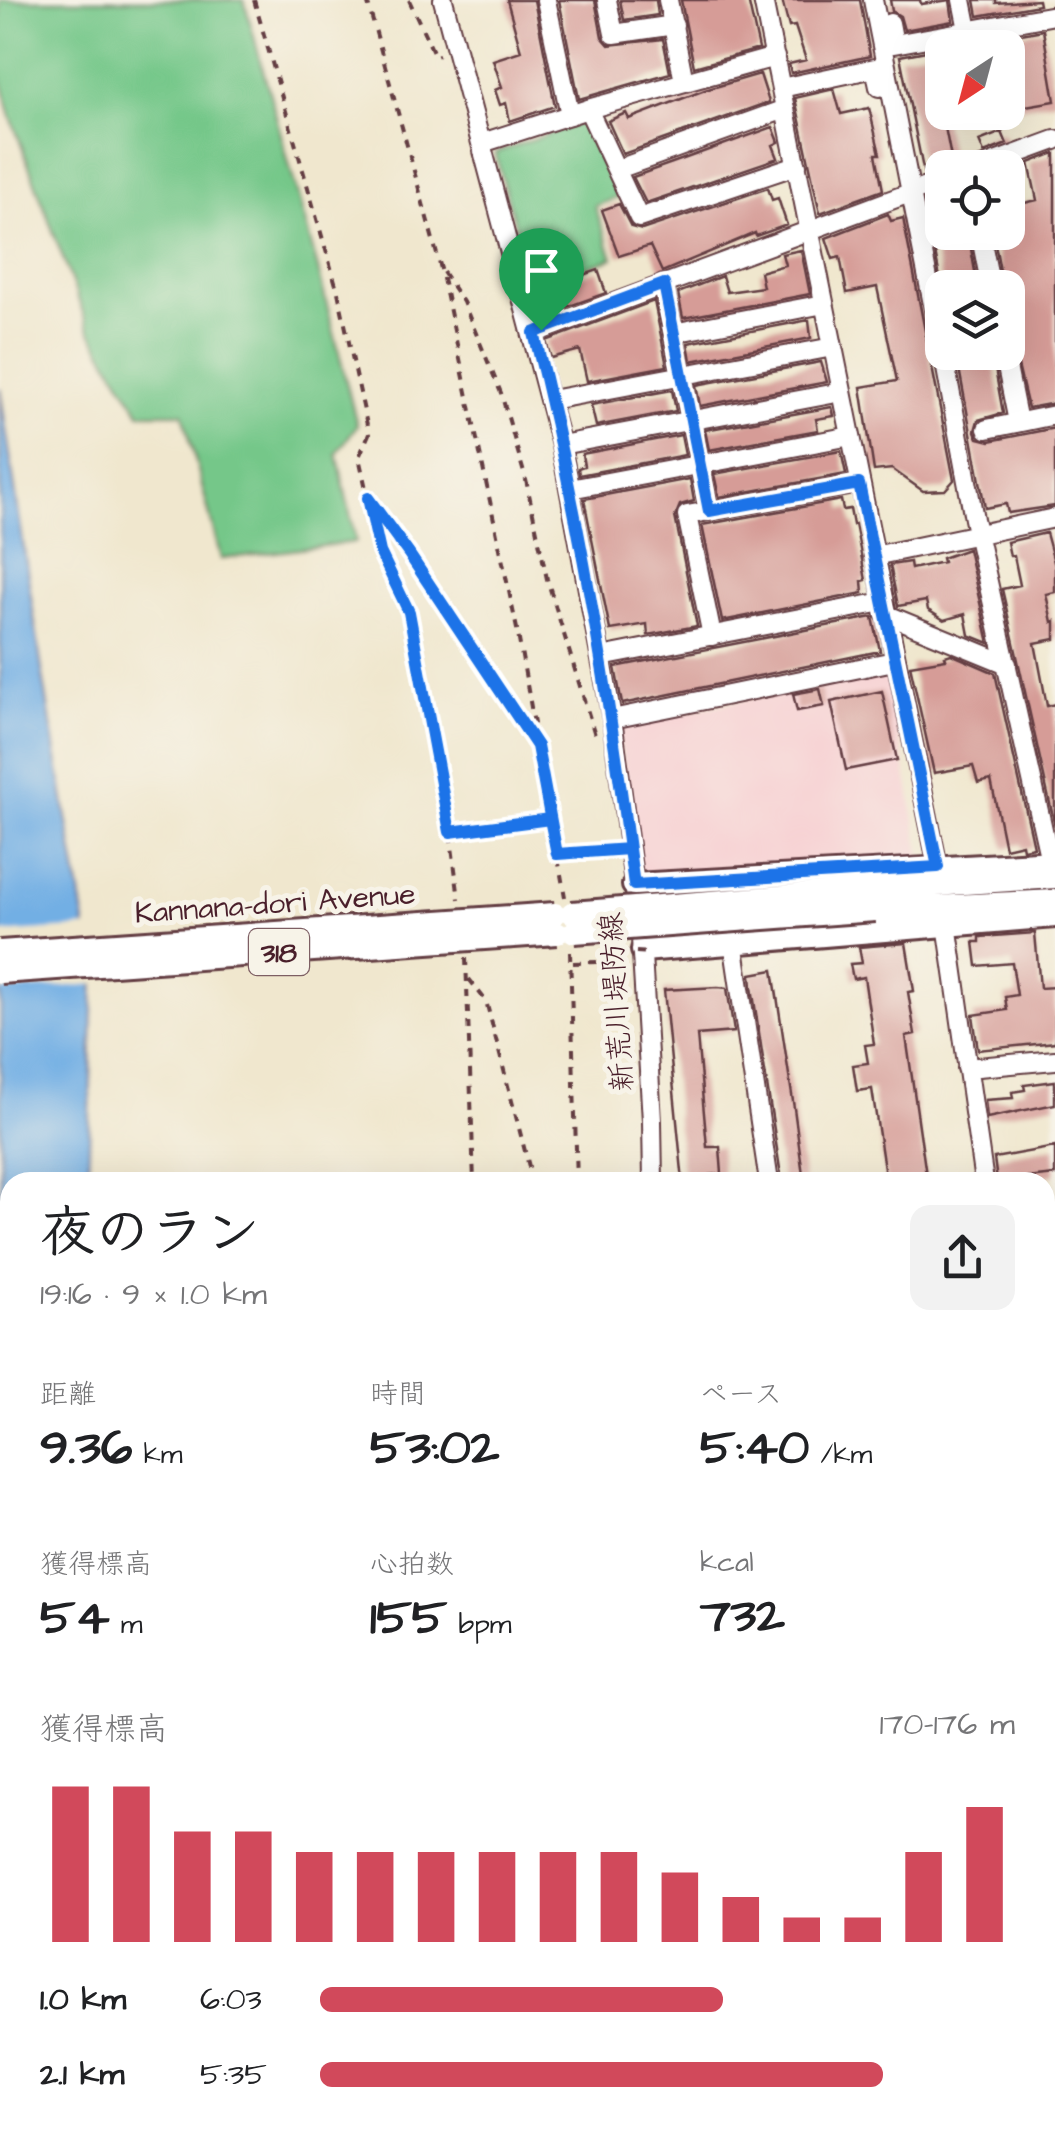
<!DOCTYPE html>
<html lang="ja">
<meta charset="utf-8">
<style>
:root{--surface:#fff;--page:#f2f2f2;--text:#202124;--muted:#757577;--accent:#d1495b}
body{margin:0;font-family:"Architects Daughter","Klee One",sans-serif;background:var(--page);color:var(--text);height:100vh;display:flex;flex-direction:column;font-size:38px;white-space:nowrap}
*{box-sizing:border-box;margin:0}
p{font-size:32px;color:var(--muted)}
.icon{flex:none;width:55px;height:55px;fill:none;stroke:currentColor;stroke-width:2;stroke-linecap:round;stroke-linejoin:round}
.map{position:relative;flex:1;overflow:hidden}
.side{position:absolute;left:0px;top:1172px;width:1055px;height:962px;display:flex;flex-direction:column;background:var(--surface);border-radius:30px 30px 0 0;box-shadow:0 10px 40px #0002}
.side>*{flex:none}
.needle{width:65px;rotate:216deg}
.tools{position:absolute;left:925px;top:30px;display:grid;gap:20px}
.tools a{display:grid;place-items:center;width:100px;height:100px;border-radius:20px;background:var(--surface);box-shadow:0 10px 40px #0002;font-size:50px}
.pin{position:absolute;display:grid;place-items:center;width:85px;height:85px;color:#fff;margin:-102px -42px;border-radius:50% 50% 50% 0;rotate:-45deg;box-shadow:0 0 10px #0007}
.pin .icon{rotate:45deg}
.round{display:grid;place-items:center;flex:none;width:105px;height:105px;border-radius:20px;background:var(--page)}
.overview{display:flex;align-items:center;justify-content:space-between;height:170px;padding:0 40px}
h1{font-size:55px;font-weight:800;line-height:75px}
.figures{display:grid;grid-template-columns:repeat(3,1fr);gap:15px;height:170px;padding:10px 40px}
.figures div{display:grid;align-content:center}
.figures b{font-size:50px;font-weight:800}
.figures small{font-size:28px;font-weight:400}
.figures p{font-size:28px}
.chart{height:280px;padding:20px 40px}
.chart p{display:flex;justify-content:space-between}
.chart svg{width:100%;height:180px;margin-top:10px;stroke:var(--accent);stroke-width:6}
ul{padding:0 40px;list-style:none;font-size:32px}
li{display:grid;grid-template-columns:160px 120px 1fr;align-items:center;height:75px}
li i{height:25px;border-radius:12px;background:var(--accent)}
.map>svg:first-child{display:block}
.built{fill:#f7cfd2}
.green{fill:#74c789;stroke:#5f735a;stroke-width:2.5}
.water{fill:#72afe4;stroke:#5e6788;stroke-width:2.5}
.pier{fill:#f0e7ce}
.building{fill:#d69c97}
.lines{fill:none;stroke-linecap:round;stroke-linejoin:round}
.minor-casing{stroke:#633d43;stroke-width:22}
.major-casing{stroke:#633d43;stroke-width:28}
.path{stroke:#633d43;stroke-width:4;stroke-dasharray:8 8;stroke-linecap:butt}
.minor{stroke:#fff;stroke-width:18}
.major{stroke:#fff;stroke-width:22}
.major-bridge-casing{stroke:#633d43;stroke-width:28;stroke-linecap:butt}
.path-bridge{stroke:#633d43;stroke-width:4;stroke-dasharray:8 8;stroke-linecap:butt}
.major-bridge{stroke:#fff;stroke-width:22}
.route-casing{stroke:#fff;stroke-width:20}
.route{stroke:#1a73e8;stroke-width:12}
.labels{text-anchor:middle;stroke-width:10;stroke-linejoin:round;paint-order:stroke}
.shield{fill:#f7f3e8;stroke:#7e5f64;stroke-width:2.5}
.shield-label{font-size:28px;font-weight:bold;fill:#4a1f2b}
.street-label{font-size:30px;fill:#4a1f2b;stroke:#f7f3e8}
</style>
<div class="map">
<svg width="1055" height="2133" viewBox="0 0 1055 2133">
<rect width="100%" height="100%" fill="#f7f3e8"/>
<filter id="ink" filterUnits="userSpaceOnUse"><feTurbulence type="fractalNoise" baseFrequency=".01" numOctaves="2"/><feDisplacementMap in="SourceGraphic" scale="20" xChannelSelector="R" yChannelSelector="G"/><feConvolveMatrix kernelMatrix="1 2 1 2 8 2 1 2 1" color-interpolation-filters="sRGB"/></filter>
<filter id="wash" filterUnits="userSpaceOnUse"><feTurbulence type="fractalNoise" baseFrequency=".0048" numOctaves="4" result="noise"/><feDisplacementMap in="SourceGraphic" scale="40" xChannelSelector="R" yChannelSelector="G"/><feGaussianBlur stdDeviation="2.25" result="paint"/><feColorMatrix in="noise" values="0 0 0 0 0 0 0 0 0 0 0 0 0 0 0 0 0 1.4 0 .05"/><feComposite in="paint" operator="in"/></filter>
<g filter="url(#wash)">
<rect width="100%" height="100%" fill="#f0e7ce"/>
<path class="built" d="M887,670L922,859L641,875L617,726Z"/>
<path class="green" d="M0,0H244L318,269L357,425L337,453L356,542L221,559L183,413H140L89,329L11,117L0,76Z
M582,122L620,197L595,206L613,258L532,286L495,153Z
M10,2094V2125H359L358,2133H3Z"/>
<path class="water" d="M0,388L42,670L94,976L88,1182H10V2088L2,2133Z
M1055,2007V2133H916L925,2125H1045V2016Z"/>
<path class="pier" d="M91,927L99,984L0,991V933Z"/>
<g id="blocks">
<path class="building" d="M507,0H534L555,106L510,121L506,103L500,105L495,90L502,87L493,60L521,51Z
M559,0H595L602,37L609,45L663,39L670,73L579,99Z
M620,0H656L658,15L624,20Z
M681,0H748L759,49L694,67Z
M782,0H860L870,56L791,73L789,64L806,60L795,26L789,27Z
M890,0H920L921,4L950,0L953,21L904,30L900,16L892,11Z
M975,0H996V3L1038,0L1039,5L978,16Z
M1043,30L1055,101L1008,109V48H945Z
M942,48V112L953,168L924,174L900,56Z
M760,74L769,102L623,154L608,121L626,113L629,119L705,90Z
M834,89L841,114L869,108L880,154H876L883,190L820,213L795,98Z
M773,127L779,142L773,145L778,158L646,203L633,177Z
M1002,132L1007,144L984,153L979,141Z
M1055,153V403L1028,408L1008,323V288H1003L993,232H1008V207L1037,200L1029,163Z
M768,188L772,200L778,198L787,225L756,236L755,233L662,272L650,246L619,256L602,210L619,204L631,227L642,230Z
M942,213V232H968L978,288H942L928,216Z
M888,214L891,221L903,218L954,480L945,490L923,491L892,469L874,471L861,387L897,381L877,287L847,293L840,257L833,259L826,238Z
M801,250L810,294L683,318L678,293L722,276L727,292L763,287L760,272L785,265L782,254Z
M598,270L606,293L567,307L558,303L552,286Z
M654,301L667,366L587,381L580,350L551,358L546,341Z
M809,320L811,338L691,361L688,343Z
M956,352H992L1003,413L978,420L975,431L978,438L990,441L1055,428V506L1008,513L1006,504L985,508Z
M821,362L827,382L700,406L696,385Z
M672,390L676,411L596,426L591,405Z
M832,407L834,416L816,419L818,430L709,450L705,430Z
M681,435L685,455L579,475L578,468L584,466L582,454Z
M841,451L846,474L719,497L714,474Z
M690,479L694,501L680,505L675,517L697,626L648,635L647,624L610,630L584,499Z
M841,500L843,510L850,509L853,525L855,524L866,580L862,581L863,593L722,621L702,525Z
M1046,533L1055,566V592L1046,594L1052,622L1055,621V639L1035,643L1047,706L1055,704V826L1002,589L1020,585L1014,556H1010L1007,542Z
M968,549L989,643L969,635L965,614L944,620L928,610L926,601L898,606L890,565L910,562L911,569L943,562L942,558Z
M873,617L880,651L622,704L615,667Z
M951,654L995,673L1034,847L1023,849L1022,844L1005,848L991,780L978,783L973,766L934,773L910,665L946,659L945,656Z
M820,689L824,706L797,711L793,694Z
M882,691L897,760L846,770L831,702Z
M1035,933L1040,988L1055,987V1042L978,1050L973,1015L1007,1010L1005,997L1017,995L1012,963L977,966L974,942H980V937Z
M906,943L914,991L908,992L915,1034L906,1036L927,1182H886L872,1089L857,1091L853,1065L868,1063L865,1045L874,1044L864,977L853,979L850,964L862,963L859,947Z
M773,970L794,1108L804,1182H782L752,987L751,974Z
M718,987L727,988L734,1032L697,1035L707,1147H720L722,1174L710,1175L711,1182H683L664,990Z
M1055,1081V1104L987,1118L985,1100L1013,1098L1012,1092L1025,1090L1024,1085Z
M1055,1147V1175L997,1181L994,1158Z"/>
</g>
</g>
<g filter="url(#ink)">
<use href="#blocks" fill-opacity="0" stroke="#633d43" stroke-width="2.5"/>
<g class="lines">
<g class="minor-casing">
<path id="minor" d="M443,0L561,445L612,719L636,898
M546,0L570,115
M607,0L614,34L674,25
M668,0L684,82
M763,0L938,867
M873,0L942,350
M962,0L968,30
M890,23L894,44L1055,15
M781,88L875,68L879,87
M588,109L639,218L797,165
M482,143L588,109L775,57
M979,168L1055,140
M618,169L785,109
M980,232L991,288
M663,284L709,511
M533,333L942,181
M673,333L824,304
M943,352L974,519L1050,861
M1004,352L1018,422
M551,400L833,347
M987,429L1055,415
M561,445L842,392
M570,489L851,436
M874,556L1055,518
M885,614L1007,664
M712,636L687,515L859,484
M601,657L883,602
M612,719L894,661
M947,924L984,1182
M641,938L652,1121L653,1182
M734,948L769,1182
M967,1068L1055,1060
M1045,1331L1055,1329
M1045,1588L1055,1646
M1045,1820L1055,1823
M1045,1979L1055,1969
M543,2133L545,2125
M880,2133L888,2125"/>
</g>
<g class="major-casing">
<path id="major" d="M634,885L1055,862
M873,889L1055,877
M875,910L1055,901
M643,950L1055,916"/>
</g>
<path class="path" d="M254,0L338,292L369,434L359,457L380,552L409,612L450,832L459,899
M367,0L441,269L517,629L565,897
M409,0L435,56L439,55
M443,272L463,302L501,393L526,480L547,579L595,735
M371,502L409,554L534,742
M451,832L550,819
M559,854L615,850
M570,952L577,1182
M466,958L474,1182
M573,963L623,961
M469,979L486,1001L533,1182
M391,2125V2133
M368,2133L369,2125
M487,2133L488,2125"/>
<use href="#minor" class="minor"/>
<use href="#major" class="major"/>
<g class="major-bridge-casing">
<path id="major-bridge" d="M572,913L873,889
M574,932L875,910
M0,952L555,914
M0,972L557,933"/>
</g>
<path class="path-bridge" d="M620,951L650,953"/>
<use href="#major-bridge" class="major-bridge"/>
</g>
</g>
<g class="lines" filter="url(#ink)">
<g class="route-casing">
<path id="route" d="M541,330L534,333C577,503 606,675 629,849L557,854L550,819L450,832L409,612L380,552L368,498L409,554L537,746L557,854L629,849L634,885L938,867L859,484L709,511L664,284L541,330"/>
</g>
<use href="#route" class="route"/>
</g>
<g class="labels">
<rect class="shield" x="249" y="929" width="60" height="46" rx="8"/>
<g class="shield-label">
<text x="279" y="962">318</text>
</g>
<g class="street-label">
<text transform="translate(275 903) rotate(-4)" y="10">Kannana-dori Avenue</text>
<text transform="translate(616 1002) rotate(-94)" y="10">新荒川堤防線</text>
</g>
</g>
</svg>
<div class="tools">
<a><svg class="needle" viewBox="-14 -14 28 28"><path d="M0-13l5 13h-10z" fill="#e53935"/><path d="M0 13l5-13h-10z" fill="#757577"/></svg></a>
<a><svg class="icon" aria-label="locate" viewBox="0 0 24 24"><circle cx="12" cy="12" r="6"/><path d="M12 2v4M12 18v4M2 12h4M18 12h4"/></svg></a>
<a><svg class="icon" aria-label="layers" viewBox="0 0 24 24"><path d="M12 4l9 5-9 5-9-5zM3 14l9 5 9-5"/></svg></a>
</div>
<div class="pin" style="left:541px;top:330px;background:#1e9e55"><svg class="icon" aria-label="arrive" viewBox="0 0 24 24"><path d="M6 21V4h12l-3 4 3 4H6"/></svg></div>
<section class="side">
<div class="overview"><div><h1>夜のラン</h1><p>19:16 · 9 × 1.0 km</p></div><a class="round"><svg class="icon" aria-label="share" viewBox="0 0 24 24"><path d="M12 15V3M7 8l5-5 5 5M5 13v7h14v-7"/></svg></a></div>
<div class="figures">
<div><p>距離</p><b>9.36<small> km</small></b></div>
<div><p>時間</p><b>53:02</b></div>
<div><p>ペース</p><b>5:40<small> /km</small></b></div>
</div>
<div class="figures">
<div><p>獲得標高</p><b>54<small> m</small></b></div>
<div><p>心拍数</p><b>155<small> bpm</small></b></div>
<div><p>kcal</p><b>732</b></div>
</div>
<div class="chart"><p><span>獲得標高</span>170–176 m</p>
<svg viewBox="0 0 160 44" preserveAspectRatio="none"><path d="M5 44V6M15 44V6M25 44V17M35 44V17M45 44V22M55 44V22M65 44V22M75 44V22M85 44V22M95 44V22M105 44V27M115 44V33M125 44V38M135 44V38M145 44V22M155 44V11"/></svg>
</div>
<ul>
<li><b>1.0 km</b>6:03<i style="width:58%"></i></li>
<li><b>2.1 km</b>5:35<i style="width:81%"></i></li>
</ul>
</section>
</div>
